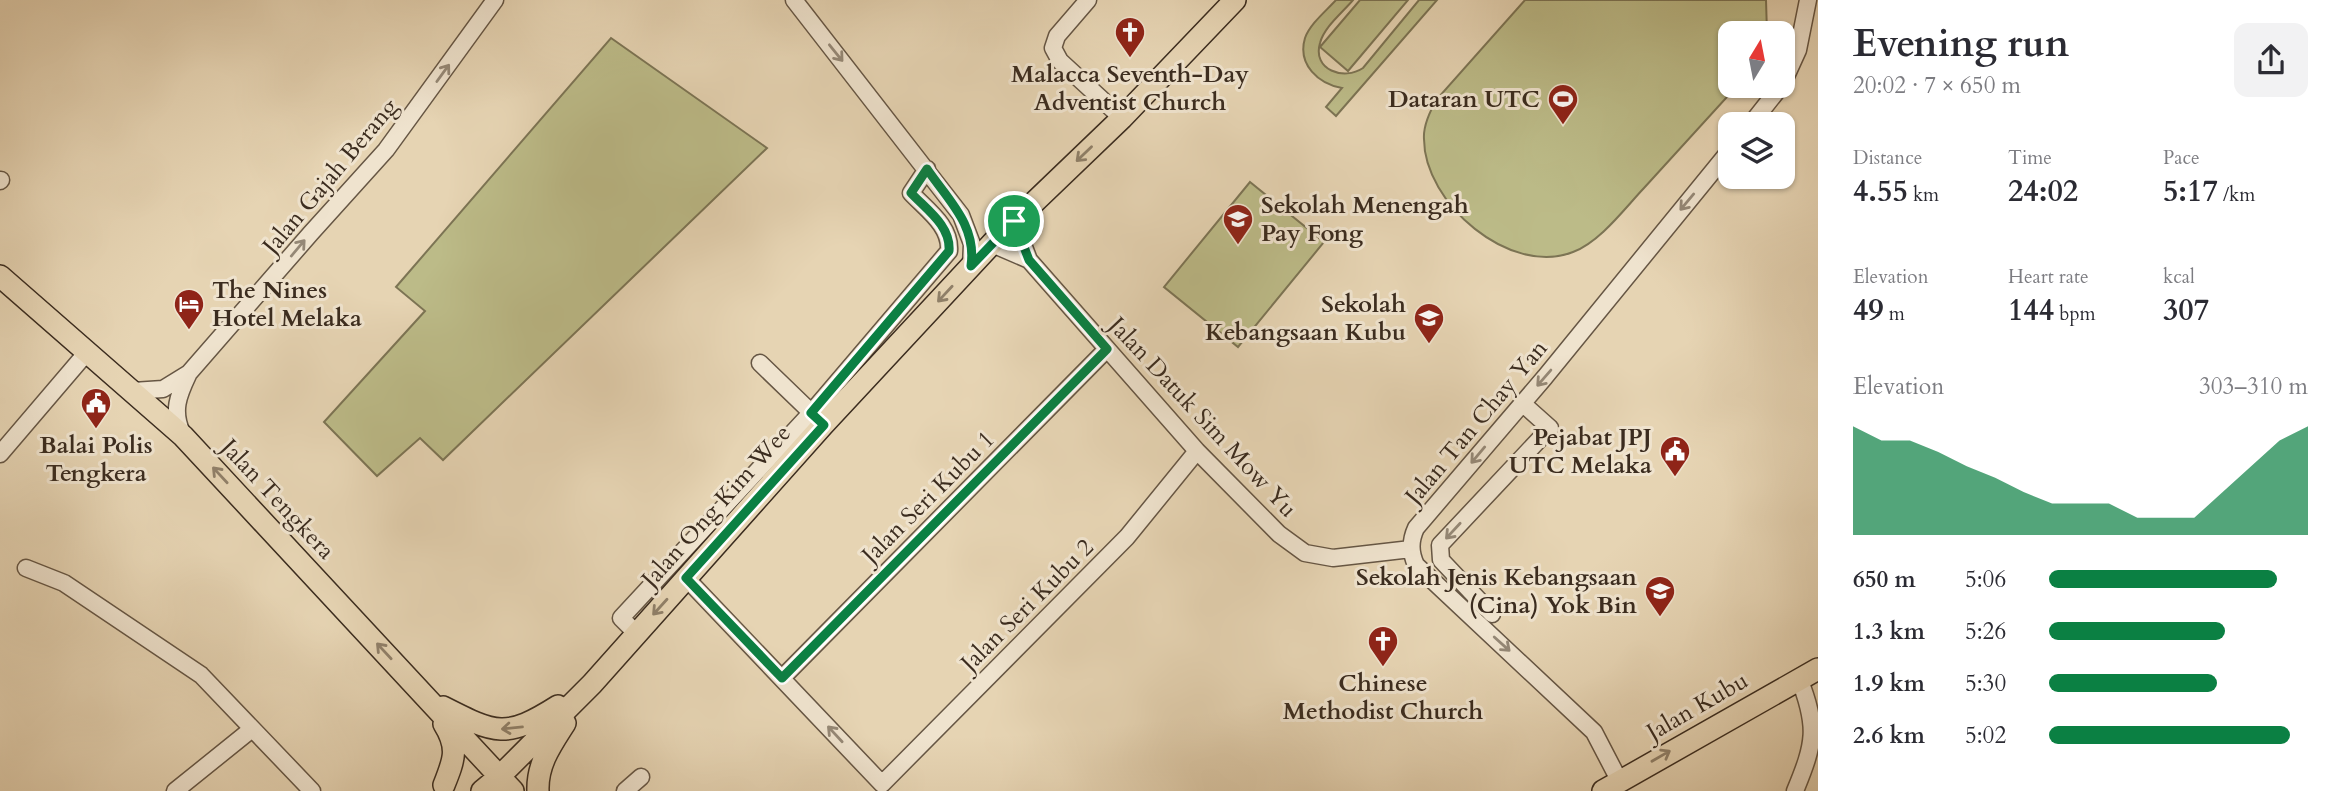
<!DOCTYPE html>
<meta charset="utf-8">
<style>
:root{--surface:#fff;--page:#f2f2f3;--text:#2b2b33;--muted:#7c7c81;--accent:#0b8043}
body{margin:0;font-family:Cardo,serif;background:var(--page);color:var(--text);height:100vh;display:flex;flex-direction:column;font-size:26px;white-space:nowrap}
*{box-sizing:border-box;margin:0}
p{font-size:23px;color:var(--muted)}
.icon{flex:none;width:38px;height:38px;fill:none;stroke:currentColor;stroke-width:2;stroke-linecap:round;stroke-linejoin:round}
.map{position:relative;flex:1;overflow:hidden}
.sheet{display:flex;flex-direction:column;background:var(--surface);width:525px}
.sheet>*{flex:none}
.needle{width:46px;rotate:10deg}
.tools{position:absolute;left:1718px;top:21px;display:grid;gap:14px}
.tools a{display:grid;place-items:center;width:77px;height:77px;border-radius:14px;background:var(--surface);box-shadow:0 2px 5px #0004;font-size:35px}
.pin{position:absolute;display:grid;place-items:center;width:60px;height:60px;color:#fff;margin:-30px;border:4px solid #fff;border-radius:50%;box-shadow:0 2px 7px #0007}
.round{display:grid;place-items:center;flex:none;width:74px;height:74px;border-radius:14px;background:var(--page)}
.head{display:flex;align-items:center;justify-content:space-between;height:119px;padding:0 35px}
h1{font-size:38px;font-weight:700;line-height:52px}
.metrics{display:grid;grid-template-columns:repeat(3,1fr);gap:10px;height:119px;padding:7px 35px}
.metrics div{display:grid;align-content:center}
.metrics b{font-size:30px;font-weight:700}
.metrics small{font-size:19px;font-weight:400}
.metrics p{font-size:19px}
.chart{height:196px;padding:14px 35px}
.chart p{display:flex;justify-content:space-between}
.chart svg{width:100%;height:126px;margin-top:7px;fill:var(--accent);opacity:.7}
ul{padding:0 35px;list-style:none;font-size:23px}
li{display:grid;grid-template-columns:112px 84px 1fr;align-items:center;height:52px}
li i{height:18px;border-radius:9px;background:var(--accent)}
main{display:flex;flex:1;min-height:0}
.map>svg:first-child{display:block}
.green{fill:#bcbb88;stroke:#7c7454;stroke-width:2}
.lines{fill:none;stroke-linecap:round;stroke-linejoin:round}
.minor-casing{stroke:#665644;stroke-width:19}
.major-casing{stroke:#3b2c1f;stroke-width:24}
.minor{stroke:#efe3ce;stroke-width:16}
.major{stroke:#e6d4b3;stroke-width:21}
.oneway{stroke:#958876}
.oneway2{stroke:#908069}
.route-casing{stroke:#fff;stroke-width:14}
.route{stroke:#0b8043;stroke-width:9}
.labels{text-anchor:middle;stroke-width:6;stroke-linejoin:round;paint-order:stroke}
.poi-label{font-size:24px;font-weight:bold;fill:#3b2c1f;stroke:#efe3ce;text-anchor:end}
.street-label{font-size:24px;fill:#3b2c1f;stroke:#efe3ce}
</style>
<main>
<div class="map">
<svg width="1818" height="791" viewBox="0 0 1818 791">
<rect width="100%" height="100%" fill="#e6d4b3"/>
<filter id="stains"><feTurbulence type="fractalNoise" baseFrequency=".00286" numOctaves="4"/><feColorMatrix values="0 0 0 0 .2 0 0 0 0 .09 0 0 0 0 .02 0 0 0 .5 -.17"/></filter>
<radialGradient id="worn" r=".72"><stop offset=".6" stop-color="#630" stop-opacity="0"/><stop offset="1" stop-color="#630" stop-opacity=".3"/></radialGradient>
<path class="green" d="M1336,0H1353C1342,13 1324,27 1320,43C1312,70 1344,81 1363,68L1419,0H1437L1336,116L1326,107L1342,88C1319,84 1297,65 1305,38C1310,24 1326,11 1336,0Z
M1360,0H1408L1348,71L1320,47Z
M1525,0H1766L1767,33H1731V86H1737C1706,120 1675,154 1644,188C1625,208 1600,242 1573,252C1510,277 1424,203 1424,139C1423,125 1430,111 1437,99Z
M611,38L767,148L443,460L420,438L377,476L324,422L425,311L396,287Z
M1250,182L1324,242L1238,347L1164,287Z"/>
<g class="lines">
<g class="minor-casing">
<path id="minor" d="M794,0L961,215L972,244L971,266
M1088,0L1057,36L1053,48L1060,61L1122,118
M1783,83L1798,50L1808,0
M1751,124L1781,86
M0,181L1,180
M1014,221L1029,260L1197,451L1279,534L1305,553L1333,558L1411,549
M992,244L1029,260
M760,363L818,419
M133,391L163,389L189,373L311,233L386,150L495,0
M182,433C172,411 178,396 188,375
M0,454L88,351
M26,568L64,583L201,675L312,791
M686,578L882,784L1127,537L1197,451
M1492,614L1441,560L1440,545L1550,428L1522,403
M637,634L621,618L811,413L949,251C951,226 927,210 911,193L927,169
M782,678L1107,349
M1619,780L1594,732L1416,565C1410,552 1410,541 1416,528L1545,377L1731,149
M175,791L252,729
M625,791L641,777
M1795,791C1815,743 1818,727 1799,678"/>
</g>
<g class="major-casing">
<path id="major" d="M0,276L183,436L513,791
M443,707C496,734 506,739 558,706
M444,785C454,760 459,748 444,724
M482,791L500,776L592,684L823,425L999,236L1122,118L1235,0
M538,791C537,764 551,745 565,723
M1603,791L1818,669"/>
</g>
<use href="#minor" class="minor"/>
<use href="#major" class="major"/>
</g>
<defs><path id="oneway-shaft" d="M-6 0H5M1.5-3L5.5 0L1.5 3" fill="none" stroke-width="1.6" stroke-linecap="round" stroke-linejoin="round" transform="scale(1.75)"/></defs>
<g class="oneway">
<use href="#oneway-shaft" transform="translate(836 53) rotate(51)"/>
<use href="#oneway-shaft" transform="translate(443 73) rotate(-54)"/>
<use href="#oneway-shaft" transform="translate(1687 202) rotate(130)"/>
<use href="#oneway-shaft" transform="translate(298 248) rotate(-50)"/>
<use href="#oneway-shaft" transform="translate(1544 378) rotate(131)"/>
<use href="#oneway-shaft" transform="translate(1478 455) rotate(130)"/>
<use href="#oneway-shaft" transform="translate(1453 531) rotate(133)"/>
<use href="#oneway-shaft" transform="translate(1502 644) rotate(42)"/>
<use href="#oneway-shaft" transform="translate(835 734) rotate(-133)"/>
</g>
<g class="oneway2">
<use href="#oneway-shaft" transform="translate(1084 154) rotate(136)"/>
<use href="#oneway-shaft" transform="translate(945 294) rotate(133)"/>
<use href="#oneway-shaft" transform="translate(220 475) rotate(-133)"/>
<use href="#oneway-shaft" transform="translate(660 607) rotate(132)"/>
<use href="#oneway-shaft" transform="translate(384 651) rotate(-133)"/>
<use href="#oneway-shaft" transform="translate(512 728) rotate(174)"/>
<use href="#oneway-shaft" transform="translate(1661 756) rotate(-30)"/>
</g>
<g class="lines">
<g class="route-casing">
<path id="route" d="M927,169C948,200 977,225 971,266L1014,221L1029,260L1107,349L782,678L686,578L824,425L811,413L949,251C951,226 927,210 911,193Z"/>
</g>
<use href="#route" class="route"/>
</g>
<defs>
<g id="church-pin" transform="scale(1.575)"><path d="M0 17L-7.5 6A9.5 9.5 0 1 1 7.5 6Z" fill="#8f2418" stroke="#efe3ce"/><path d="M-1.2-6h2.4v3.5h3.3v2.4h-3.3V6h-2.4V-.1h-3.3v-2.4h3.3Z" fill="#fff"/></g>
<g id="stadium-pin" transform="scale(1.575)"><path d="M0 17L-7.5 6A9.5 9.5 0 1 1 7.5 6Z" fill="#8f2418" stroke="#efe3ce"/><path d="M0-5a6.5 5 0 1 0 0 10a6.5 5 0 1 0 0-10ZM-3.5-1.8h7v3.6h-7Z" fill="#fff"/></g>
<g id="school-pin" transform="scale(1.575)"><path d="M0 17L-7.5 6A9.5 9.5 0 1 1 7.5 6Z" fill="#8f2418" stroke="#efe3ce"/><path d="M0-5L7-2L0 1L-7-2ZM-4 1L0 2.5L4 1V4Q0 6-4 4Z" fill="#fff"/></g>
<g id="hotel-pin" transform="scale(1.575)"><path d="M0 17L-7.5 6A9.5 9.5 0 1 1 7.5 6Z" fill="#8f2418" stroke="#efe3ce"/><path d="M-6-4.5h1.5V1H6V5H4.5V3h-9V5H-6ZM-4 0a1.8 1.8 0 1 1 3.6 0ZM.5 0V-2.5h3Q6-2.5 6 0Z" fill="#fff"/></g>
<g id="civic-pin" transform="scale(1.575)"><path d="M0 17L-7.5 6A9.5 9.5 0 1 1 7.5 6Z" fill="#8f2418" stroke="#efe3ce"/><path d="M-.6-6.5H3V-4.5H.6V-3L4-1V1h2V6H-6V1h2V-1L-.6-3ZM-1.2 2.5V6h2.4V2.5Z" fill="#fff"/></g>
</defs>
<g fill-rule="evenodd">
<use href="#church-pin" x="1130" y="32"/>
<use href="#stadium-pin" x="1563" y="99"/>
<use href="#school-pin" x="1238" y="219"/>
<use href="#hotel-pin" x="189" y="304"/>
<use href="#school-pin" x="1429" y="318"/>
<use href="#civic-pin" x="96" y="403"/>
<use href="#civic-pin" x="1675" y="451"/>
<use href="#school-pin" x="1660" y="591"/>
<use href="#church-pin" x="1383" y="641"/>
</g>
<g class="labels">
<g class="poi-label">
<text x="1130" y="82" text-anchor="middle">Malacca Seventh-Day<tspan x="1130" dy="28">Adventist Church</tspan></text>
<text x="1540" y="107">Dataran UTC</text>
<text x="1261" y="213" text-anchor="start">Sekolah Menengah<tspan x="1261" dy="28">Pay Fong</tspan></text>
<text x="212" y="298" text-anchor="start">The Nines<tspan x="212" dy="28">Hotel Melaka</tspan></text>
<text x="1406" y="312">Sekolah<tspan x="1406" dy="28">Kebangsaan Kubu</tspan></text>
<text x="1652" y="445">Pejabat JPJ<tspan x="1652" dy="28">UTC Melaka</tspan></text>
<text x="96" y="453" text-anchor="middle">Balai Polis<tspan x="96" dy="28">Tengkera</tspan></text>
<text x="1637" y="585">Sekolah Jenis Kebangsaan<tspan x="1637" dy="28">(Cina) Yok Bin</tspan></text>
<text x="1383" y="691" text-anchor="middle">Chinese<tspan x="1383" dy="28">Methodist Church</tspan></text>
</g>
<g class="street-label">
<text transform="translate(330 176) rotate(-50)" y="8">Jalan Gajah Berang</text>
<text transform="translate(1203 417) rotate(47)" y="8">Jalan Datuk Sim Mow Yu</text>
<text transform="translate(1476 422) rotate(-50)" y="8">Jalan Tan Chay Yan</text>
<text transform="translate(928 497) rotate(-45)" y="8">Jalan Seri Kubu 1</text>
<text transform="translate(278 499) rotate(47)" y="8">Jalan Tengkera</text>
<text transform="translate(716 506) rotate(-48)" y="8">Jalan Ong Kim Wee</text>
<text transform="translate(1027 605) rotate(-45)" y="8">Jalan Seri Kubu 2</text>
<text transform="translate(1697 706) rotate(-30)" y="8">Jalan Kubu</text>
</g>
</g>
<rect width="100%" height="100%" filter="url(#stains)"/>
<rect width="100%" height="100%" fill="url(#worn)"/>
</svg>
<div class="tools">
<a><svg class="needle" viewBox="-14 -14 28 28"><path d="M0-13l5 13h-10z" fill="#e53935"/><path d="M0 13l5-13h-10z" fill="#7c7c81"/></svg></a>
<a><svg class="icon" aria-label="layers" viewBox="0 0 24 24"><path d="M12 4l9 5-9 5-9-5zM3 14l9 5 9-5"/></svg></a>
</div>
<div class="pin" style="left:1014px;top:221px;background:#1e9e55"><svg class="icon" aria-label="arrive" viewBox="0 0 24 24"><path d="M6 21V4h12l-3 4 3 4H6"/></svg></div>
</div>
<section class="sheet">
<div class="head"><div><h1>Evening run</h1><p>20:02 · 7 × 650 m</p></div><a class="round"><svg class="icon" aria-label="share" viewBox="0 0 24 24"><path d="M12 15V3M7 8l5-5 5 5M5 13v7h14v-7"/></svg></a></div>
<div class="metrics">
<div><p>Distance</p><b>4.55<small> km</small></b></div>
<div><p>Time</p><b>24:02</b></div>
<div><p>Pace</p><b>5:17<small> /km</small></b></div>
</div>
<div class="metrics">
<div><p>Elevation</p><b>49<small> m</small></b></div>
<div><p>Heart rate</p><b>144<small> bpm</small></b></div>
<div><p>kcal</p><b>307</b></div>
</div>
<div class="chart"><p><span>Elevation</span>303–310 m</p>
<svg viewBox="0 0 160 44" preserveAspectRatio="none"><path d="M0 44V6L10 11L20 11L30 15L40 20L50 24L60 29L70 33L80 33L90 33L100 38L110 38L120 38L130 29L140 20L150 11L160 6V44z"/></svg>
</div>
<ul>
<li><b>650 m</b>5:06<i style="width:88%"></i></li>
<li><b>1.3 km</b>5:26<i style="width:68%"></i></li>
<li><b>1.9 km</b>5:30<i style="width:65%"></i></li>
<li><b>2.6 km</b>5:02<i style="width:93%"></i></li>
</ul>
</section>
</main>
